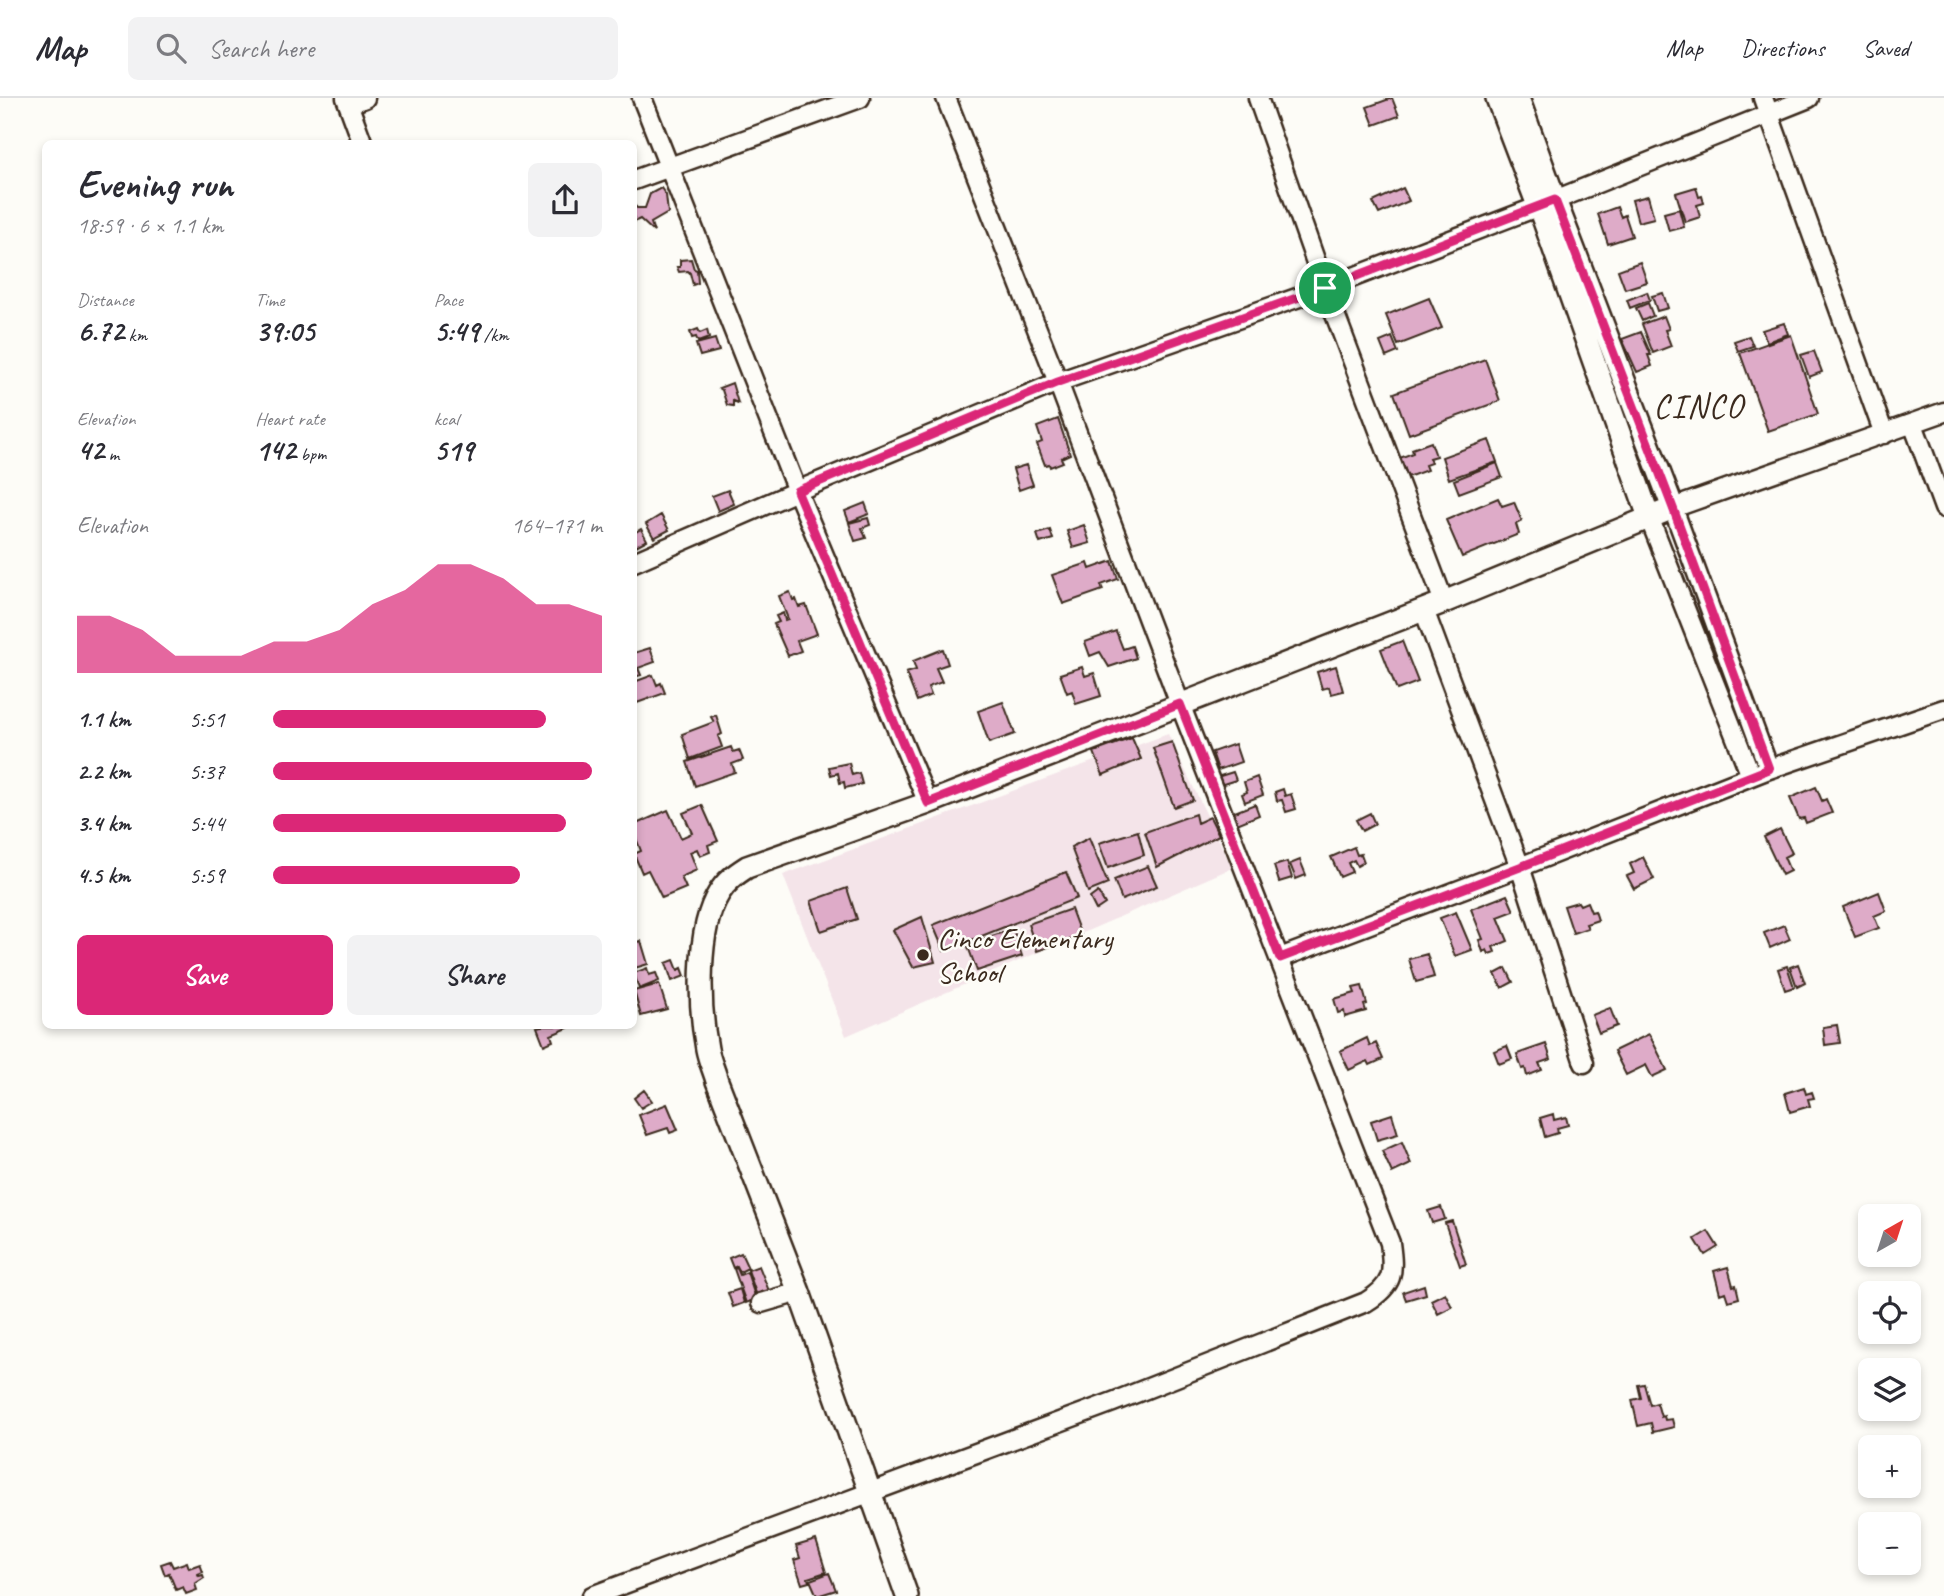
<!DOCTYPE html>
<meta charset="utf-8">
<style>
:root{--surface:#fff;--page:#f2f2f3;--text:#2b2b33;--muted:#7c7c81;--line:#e1e1e2;--accent:#db2777}
body{margin:0;font-family:Caveat,sans-serif;background:var(--page);color:var(--text);height:100vh;display:flex;flex-direction:column;font-size:26px;white-space:nowrap}
*{box-sizing:border-box;margin:0}
p{font-size:23px;color:var(--muted)}
.icon{flex:none;width:38px;height:38px;fill:none;stroke:currentColor;stroke-width:2;stroke-linecap:round;stroke-linejoin:round}
.map{position:relative;flex:1;overflow:hidden}
.sheet{position:absolute;left:42px;top:42px;width:595px;height:889px;display:flex;flex-direction:column;background:var(--surface);border-radius:10px;box-shadow:0 4px 10px #0003}
.sheet>*{flex:none}
.needle{width:46px;rotate:39deg}
.buttons{position:absolute;left:1858px;top:1106px;display:grid;gap:14px}
.buttons a{display:grid;place-items:center;width:63px;height:63px;border-radius:10px;background:var(--surface);box-shadow:0 4px 10px #0003;font-size:35px}
.pin{position:absolute;display:grid;place-items:center;width:60px;height:60px;color:#fff;margin:-30px;border:4px solid #fff;border-radius:50%;box-shadow:0 2px 7px #0007}
.round{display:grid;place-items:center;flex:none;width:74px;height:74px;border-radius:10px;background:var(--page)}
.headline{display:flex;align-items:center;justify-content:space-between;height:119px;padding:0 35px}
h1{font-size:38px;font-weight:600;line-height:52px}
.metrics{display:grid;grid-template-columns:repeat(3,1fr);gap:10px;height:119px;padding:7px 35px}
.metrics div{display:grid;align-content:center}
.metrics b{font-size:30px;font-weight:600}
.metrics small{font-size:19px;font-weight:400}
.metrics p{font-size:19px}
.chart{height:196px;padding:14px 35px}
.chart p{display:flex;justify-content:space-between}
.chart svg{width:100%;height:126px;margin-top:7px;fill:var(--accent);opacity:.7}
.primary-button{display:flex;gap:14px;margin-top:auto;padding:14px 35px}
.primary-button a{flex:1;height:80px;border-radius:10px;background:var(--accent);color:#fff;font-size:28px;font-weight:600;line-height:80px;text-align:center}
.primary-button a+a{background:var(--page);color:var(--text)}
ul{padding:0 35px;list-style:none;font-size:23px}
li{display:grid;grid-template-columns:112px 84px 1fr;align-items:center;height:52px}
li i{height:18px;border-radius:9px;background:var(--accent)}
header{display:flex;align-items:center;gap:42px;box-sizing:border-box;height:98px;padding:0 35px;background:var(--surface);border-bottom:2px solid var(--line)}
header strong{font-size:33px}
nav{display:flex;gap:38px;margin-inline-start:auto;font-size:24px}
.search{width:490px;height:63px;background:var(--page);display:flex;align-items:center;gap:18px;box-sizing:border-box;padding:0 24px;border-radius:10px;color:var(--muted);font-size:26px}
.map>svg:first-child{display:block}
.built{fill:#f4e4e9}
.building{fill:#deabc8;stroke:#3b2a1e;stroke-width:2}
.lines{fill:none;stroke-linecap:round;stroke-linejoin:round}
.minor-casing{stroke:#3b2a1e;stroke-width:23}
.tertiary-casing{stroke:#3b2a1e;stroke-width:26}
.minor{stroke:#fdfcf7;stroke-width:18}
.tertiary{stroke:#fdfcf7;stroke-width:21}
.route-casing{stroke:#fff;stroke-width:14}
.route{stroke:#db2777;stroke-width:9}
.poi-dot{fill:#3b2a1e;stroke:#fdfcf7;stroke-width:2.5}
.labels{text-anchor:middle;stroke-width:5;stroke-linejoin:round;paint-order:stroke}
.poi-label{font-size:30px;fill:#3b2a1e;stroke:#fdfcf7;text-anchor:start}
.quarter-label{font-size:33px;letter-spacing:2px;fill:#3b2a1e;stroke:#fdfcf7}
</style>
<header>
<strong>Map</strong>
<div class="search"><svg class="icon" aria-label="search" viewBox="0 0 24 24"><circle cx="10" cy="10" r="6"/><path d="M15 15l6 6"/></svg>Search here</div>
<nav><a>Map</a><a>Directions</a><a>Saved</a></nav>
</header>
<div class="map">
<svg width="1944" height="1498" viewBox="0 0 1944 1498">
<rect width="100%" height="100%" fill="#fdfcf7"/>
<filter id="ink" filterUnits="userSpaceOnUse"><feTurbulence type="fractalNoise" baseFrequency=".0143" numOctaves="2"/><feDisplacementMap in="SourceGraphic" scale="14" xChannelSelector="R" yChannelSelector="G"/><feConvolveMatrix kernelMatrix="1 2 1 2 8 2 1 2 1" color-interpolation-filters="sRGB"/></filter>
<g filter="url(#ink)">
<path class="built" d="M1168,636L1232,770L846,938L783,777Z"/>
<path class="building" d="M1392,0L1399,18L1374,27L1367,9Z
M1696,89L1699,99L1702,98L1704,105L1697,107L1700,119L1685,124L1676,95Z
M661,90L666,97L668,115L651,125L654,134L640,121L634,124V107L637,110H645L650,96Z
M1403,90L1409,103L1379,116L1373,104Z
M1648,98L1654,120L1638,124L1632,102Z
M1617,109L1621,119L1625,117L1632,138L1608,146L1598,116Z
M1679,111L1684,129L1669,133L1664,115Z
M691,161L694,171L697,172L698,185L693,187L690,175L688,173L679,174L677,169H680V162Z
M1640,164L1647,184L1625,191L1618,172Z
M1647,194L1650,202L1630,210L1627,202Z
M1663,195L1668,210L1657,213L1652,198Z
M1429,200L1442,230L1398,247L1386,217Z
M1648,205L1653,218L1642,223L1636,210Z
M1664,218L1669,231L1665,232L1671,248L1653,255L1642,226Z
M1784,225L1788,236L1767,244L1762,232Z
M698,231L700,235L707,232L709,240L698,244L696,239L692,240L690,234Z
M1641,234L1651,257H1648L1652,268L1637,274L1622,241Z
M1791,237L1818,316L1768,333L1740,255Z
M1749,238L1753,248L1738,253L1734,243Z
M1392,239L1398,254L1386,259L1380,244Z
M715,241L719,253L700,258L696,246Z
M1814,253L1822,274L1809,279L1801,257Z
M1485,261L1500,303L1409,336L1394,295Z
M732,285L738,305L733,303V308L727,307L722,292L719,290Z
M1058,321L1070,356L1061,360L1063,364L1050,369L1049,366L1045,367L1037,346L1042,344L1037,329Z
M1489,342L1497,364L1449,381L1442,359Z
M1431,344L1436,358L1429,360L1431,365L1425,367L1427,372L1408,379L1404,369L1401,371L1397,361L1413,355L1412,351Z
M1497,365L1502,379L1459,395L1454,382Z
M1026,367L1033,387L1019,392L1013,371Z
M728,392L734,406L718,413L712,398Z
M1498,400L1502,408L1514,404L1522,423L1516,426L1519,436L1462,459L1446,422Z
M865,405L869,416L849,424L845,413Z
M661,417L669,432L654,440L646,426Z
M868,420L870,427L862,430L866,440L855,443L849,425Z
M1084,427L1090,445L1073,450L1067,433Z
M641,431L647,442L634,449V435Z
M1050,432L1053,441L1040,445L1037,436Z
M1112,463L1118,481L1101,487L1103,492L1063,506L1052,477L1088,465L1090,471Z
M790,494L793,502L796,501L799,509L806,507L817,536L797,543L801,553L788,558L774,526L779,524L776,518L783,515L785,522L788,521L779,498Z
M1116,533L1123,551L1132,548L1136,560L1109,569L1100,554L1090,558L1085,544Z
M1402,543L1418,584L1397,592L1381,551Z
M650,550L655,564L638,570L641,577L634,579V555Z
M943,551L948,566L936,570L942,584L928,589L931,597L917,603L906,575L916,572L913,563Z
M1336,568L1343,593L1331,596L1329,589L1322,591L1317,574Z
M1082,569L1085,578L1094,575L1101,598L1076,606L1072,593L1067,595L1060,576Z
M653,577L657,587L661,585L665,595L634,606V584Z
M1003,604L1015,636L989,645L978,613Z
M716,617L722,636L718,638L722,649L690,661L682,636L714,624L711,619Z
M1132,640L1141,661L1103,677L1094,654Z
M1172,644L1193,702L1174,709L1153,650Z
M1235,646L1241,664L1218,672L1212,654Z
M731,649L733,654L739,652L743,662L732,666L735,674L695,688L687,664Z
M849,665L852,677L859,675L862,686L845,690L844,684L840,685L838,675L831,677L829,669Z
M1233,674L1236,682L1220,687L1217,679Z
M1257,679L1263,697L1245,704L1242,696L1247,694L1244,684Z
M1816,689L1822,703L1826,701L1832,715L1806,725L1804,720L1799,721L1790,700Z
M1283,691L1285,698L1291,696L1296,711L1286,714L1282,702L1277,703L1275,694Z
M1255,706L1259,717L1237,726L1232,715Z
M702,707L718,743L708,747L710,754L700,758L697,751L690,754L697,772L681,779L686,790L662,800L648,772L642,775L634,756L641,753L634,735V727L668,712L681,740L692,735L683,715Z
M1370,715L1375,726L1362,733L1356,722Z
M1195,716L1197,725L1210,719L1219,737L1157,769L1145,734Z
M1780,731L1792,755L1784,759L1790,773L1782,777L1764,739Z
M1138,733L1144,757L1108,770L1099,745Z
M1089,740L1108,786L1088,794L1071,749Z
M1354,749L1357,757L1361,756L1364,764L1357,768L1354,762L1348,765L1352,774L1340,779L1331,759Z
M1643,759L1654,781L1634,791L1627,778L1634,775L1630,766Z
M1300,762L1306,777L1296,781L1290,766Z
M1287,764L1292,780L1279,784L1274,768Z
M1148,768L1157,788L1122,802L1114,782Z
M1066,774L1077,800L944,853L933,827Z
M847,790L857,821L821,833L811,803Z
M1098,794L1105,806L1096,812L1090,800Z
M1879,794L1886,813L1874,818L1879,830L1855,839L1843,809Z
M1507,797L1514,813L1498,819L1508,843L1493,849L1495,854L1489,856L1487,852L1483,854L1479,842L1483,841L1471,811Z
M1578,804L1580,807L1587,804L1591,814L1595,813L1598,822L1586,826L1588,830L1573,835L1564,808Z
M1071,811L1081,838L1037,853L1028,826Z
M1456,814L1472,852L1455,858L1440,820Z
M922,819L935,864L913,869L893,832Z
M1784,827L1790,841L1770,850L1764,835Z
M1013,831L1022,858L977,873L967,846Z
M641,843L648,866L635,870L634,845Z
M1427,856L1434,879L1416,884L1409,861Z
M674,862L678,872L682,870L685,878L672,883L666,865Z
M1798,866L1805,885L1797,889L1790,869Z
M1787,868L1794,889L1785,892L1778,871Z
M647,870L649,877L656,875L659,883L639,891L634,875Z
M1506,870L1513,884L1502,890L1495,876Z
M659,886L667,911L641,918L634,893Z
M1362,888L1367,906L1364,907L1366,913L1345,919L1344,913L1338,915L1334,901L1355,895L1353,890Z
M1610,910L1617,928L1599,935L1592,917Z
M1837,927L1840,945L1825,947L1823,929Z
M541,928H567L568,930L551,937L553,943L544,947L537,929Z
M1649,936L1667,972L1652,979L1646,967L1626,977L1614,953Z
M1367,940L1370,948L1376,945L1383,961L1370,967L1368,963L1349,972L1340,953Z
M1546,946L1551,961L1539,965L1542,972L1527,978L1525,970L1522,971L1517,956Z
M1507,948L1512,961L1499,966L1494,953Z
M1804,989L1806,996L1812,994L1814,1000L1808,1001L1810,1008L1790,1014L1785,995Z
M644,992L652,1003L641,1010L634,1000Z
M667,1006L678,1032L670,1035L668,1030L647,1037L639,1017Z
M1392,1016L1398,1036L1377,1042L1371,1023Z
M1553,1016L1554,1022L1566,1019L1568,1027L1557,1030L1558,1035L1545,1039L1540,1020Z
M1402,1044L1411,1066L1392,1075L1382,1053Z
M1441,1109L1445,1121L1432,1125L1428,1113Z
M1452,1123L1466,1166L1460,1168L1445,1125Z
M1708,1133L1718,1149L1705,1157L1695,1141Z
M741,1155L748,1170L740,1174L737,1168L733,1170L729,1160Z
M759,1168L769,1193L757,1198L748,1172Z
M1728,1169L1733,1188L1736,1187L1739,1200L1728,1203L1725,1194L1720,1196L1714,1173Z
M737,1170L740,1177L747,1174L756,1201L746,1205L734,1171Z
M1424,1187L1426,1196L1406,1202L1403,1194Z
M740,1191L744,1205L733,1209L728,1195Z
M1445,1195L1452,1209L1438,1216L1431,1202Z
M1644,1286L1650,1307L1657,1305L1661,1319L1664,1318L1665,1322L1672,1321L1674,1329L1653,1334L1651,1325L1638,1328L1632,1302L1641,1300L1638,1287Z
M816,1442L826,1474L808,1480L809,1484L802,1486L794,1462L800,1460L796,1448Z
M170,1463L173,1469L187,1464L189,1470L200,1466L203,1474L198,1476L199,1478L203,1477L204,1480L195,1486L197,1492L186,1496L183,1489L176,1492L169,1475L165,1477L161,1466Z
M829,1475L836,1492L817,1498L810,1482Z"/>
<g class="lines">
<g class="minor-casing">
<path id="minor" d="M346,0L363,46
M642,0L797,393L928,705
M1258,0L1325,190L1444,504
M1763,0L1884,336
M349,6L365,0
M634,82L860,0
M1913,326L1944,410
M1649,419L1751,678
M634,464L797,393L1058,284L1325,190L1555,102L1809,0
M1424,512L1520,769L1584,965
M1769,671L1673,410L1944,314
M1280,860L1520,769L1769,671L1944,611
M761,1205L799,1194
M592,1498L1113,1304L1366,1204C1394,1187 1394,1175 1390,1145L1180,606L1058,284L946,0"/>
</g>
<g class="tertiary-casing">
<path id="tertiary" d="M1497,0L1544,123L1649,419
M907,1498L799,1194L717,983C714,972 709,962 707,951C699,910 696,831 719,795C726,783 736,776 747,769L928,705L1444,504L1673,410L1555,102L1518,0"/>
</g>
<use href="#minor" class="minor"/>
<use href="#tertiary" class="tertiary"/>
</g>
</g>
<g class="lines" filter="url(#ink)">
<g class="route-casing">
<path id="route" d="M1555,102L1673,410L1769,671L1520,769L1280,860L1180,606L928,705L797,393L1058,284L1325,190Z"/>
</g>
<use href="#route" class="route"/>
</g>
<circle class="poi-dot" cx="923" cy="857" r="7"/>
<g class="labels">
<g class="poi-label">
<text x="937" y="850">Cinco Elementary<tspan x="937" dy="34">School</tspan></text>
</g>
<g class="quarter-label">
<text x="1699" y="319">CINCO</text>
</g>
</g>
</svg>
<div class="buttons">
<a><svg class="needle" viewBox="-14 -14 28 28"><path d="M0-13l5 13h-10z" fill="#e53935"/><path d="M0 13l5-13h-10z" fill="#7c7c81"/></svg></a>
<a><svg class="icon" aria-label="locate" viewBox="0 0 24 24"><circle cx="12" cy="12" r="6"/><path d="M12 2v4M12 18v4M2 12h4M18 12h4"/></svg></a>
<a><svg class="icon" aria-label="layers" viewBox="0 0 24 24"><path d="M12 4l9 5-9 5-9-5zM3 14l9 5 9-5"/></svg></a>
<a>+</a>
<a>−</a>
</div>
<div class="pin" style="left:1325px;top:190px;background:#1e9e55"><svg class="icon" aria-label="arrive" viewBox="0 0 24 24"><path d="M6 21V4h12l-3 4 3 4H6"/></svg></div>
<section class="sheet">
<div class="headline"><div><h1>Evening run</h1><p>18:59 · 6 × 1.1 km</p></div><a class="round"><svg class="icon" aria-label="share" viewBox="0 0 24 24"><path d="M12 15V3M7 8l5-5 5 5M5 13v7h14v-7"/></svg></a></div>
<div class="metrics">
<div><p>Distance</p><b>6.72<small> km</small></b></div>
<div><p>Time</p><b>39:05</b></div>
<div><p>Pace</p><b>5:49<small> /km</small></b></div>
</div>
<div class="metrics">
<div><p>Elevation</p><b>42<small> m</small></b></div>
<div><p>Heart rate</p><b>142<small> bpm</small></b></div>
<div><p>kcal</p><b>519</b></div>
</div>
<div class="chart"><p><span>Elevation</span>164–171 m</p>
<svg viewBox="0 0 160 44" preserveAspectRatio="none"><path d="M0 44V24L10 24L20 29L30 38L40 38L50 38L60 33L70 33L80 29L90 20L100 15L110 6L120 6L130 11L140 20L150 20L160 24V44z"/></svg>
</div>
<ul>
<li><b>1.1 km</b>5:51<i style="width:83%"></i></li>
<li><b>2.2 km</b>5:37<i style="width:97%"></i></li>
<li><b>3.4 km</b>5:44<i style="width:89%"></i></li>
<li><b>4.5 km</b>5:59<i style="width:75%"></i></li>
</ul>
<div class="primary-button"><a>Save</a><a>Share</a></div>
</section>
</div>
